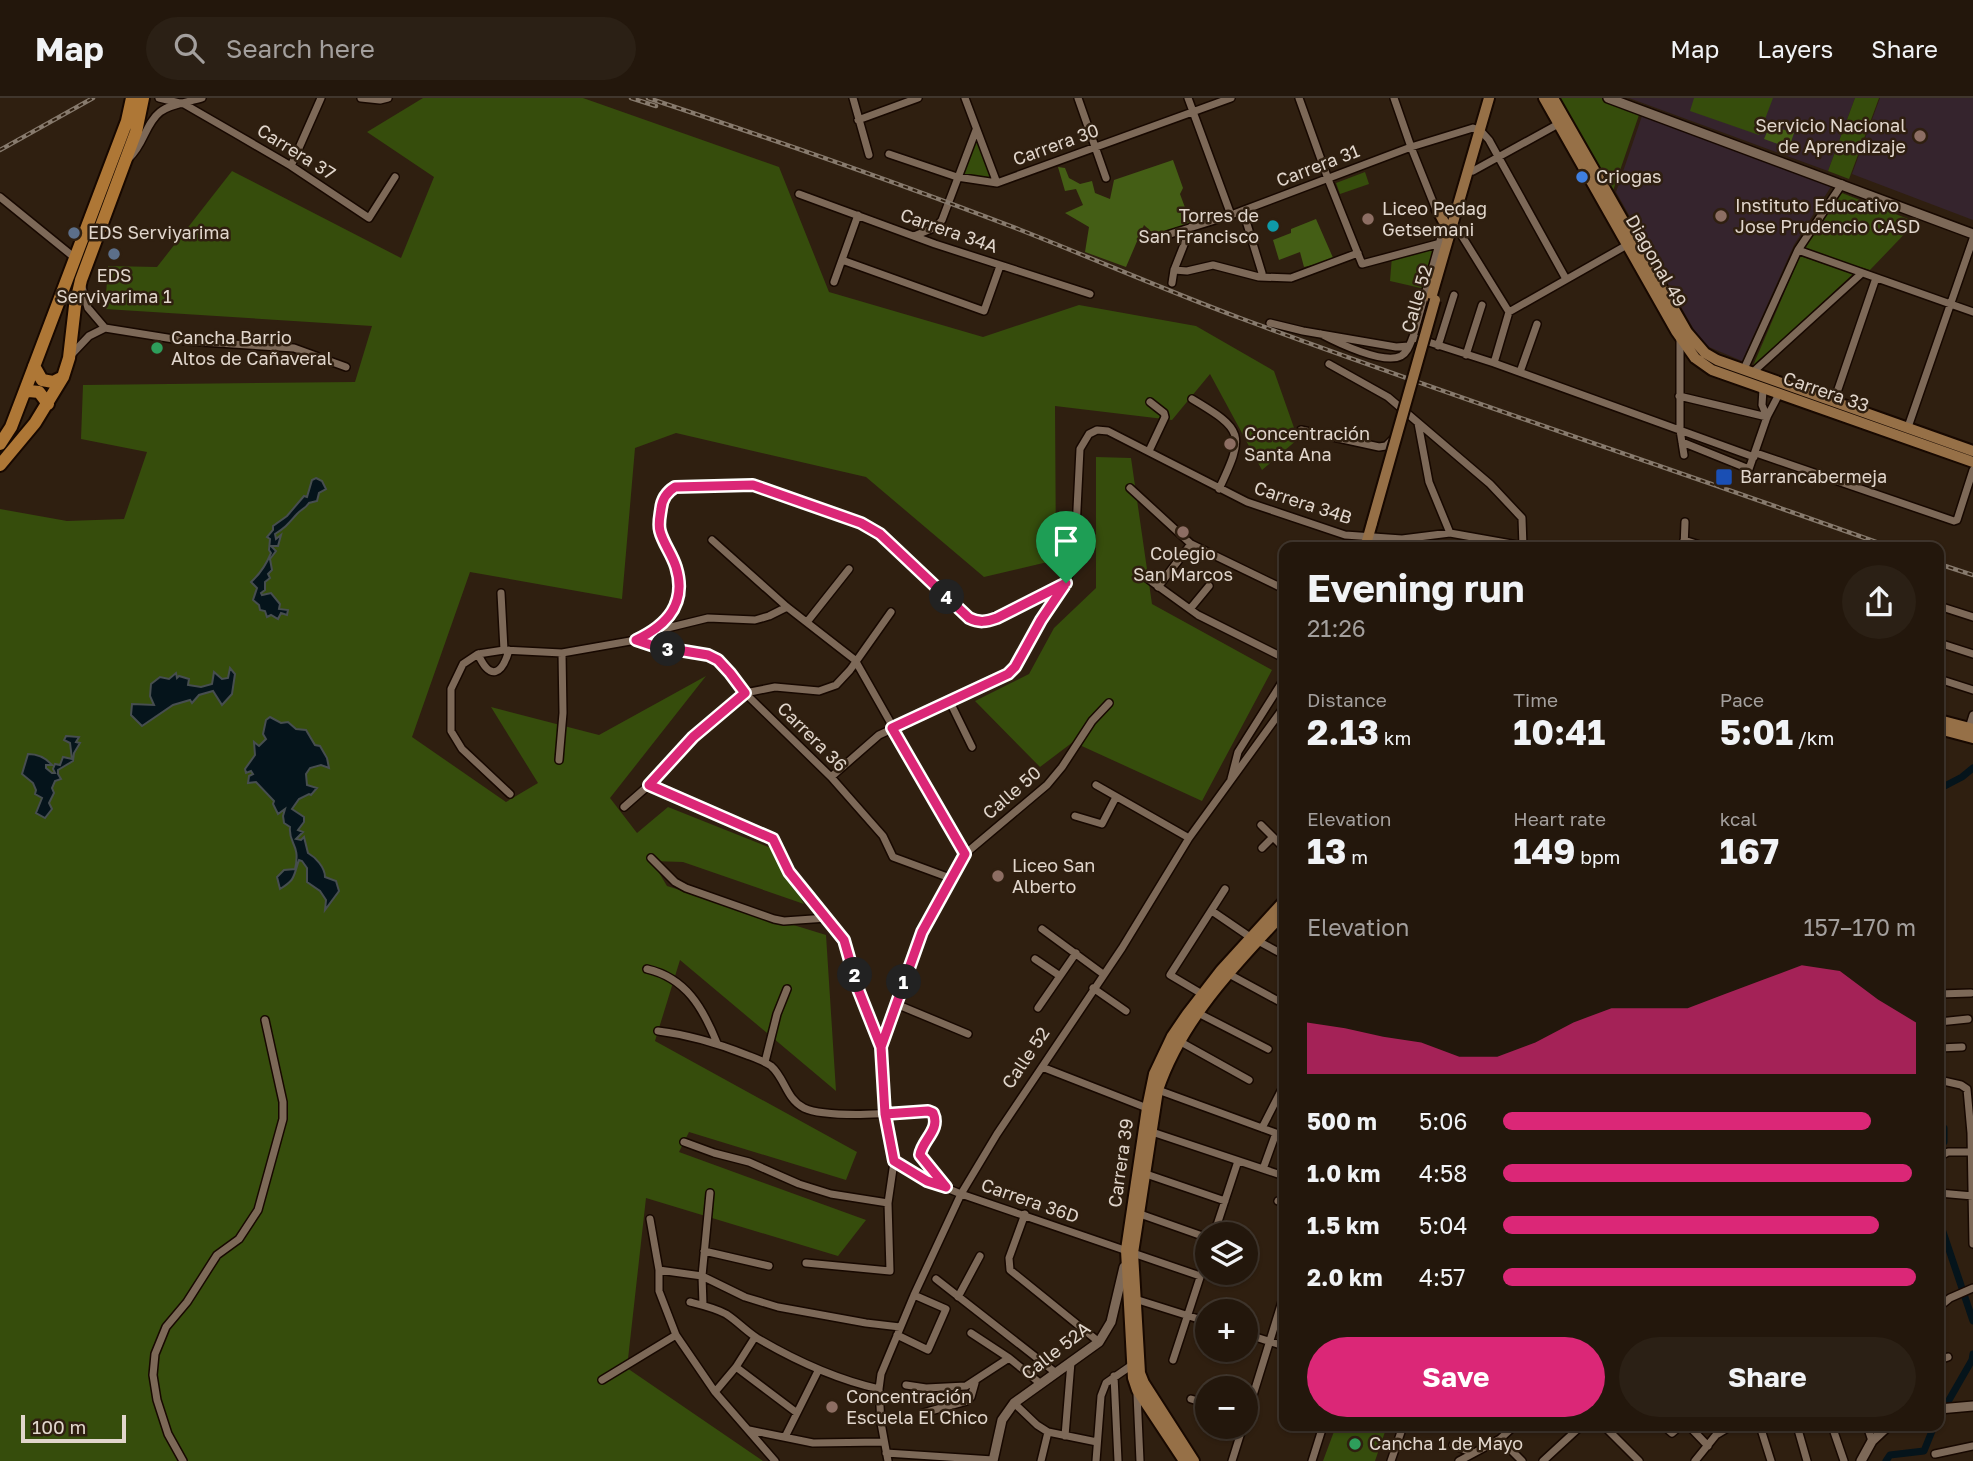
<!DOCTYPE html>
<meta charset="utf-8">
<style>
:root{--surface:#23170c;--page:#2b2015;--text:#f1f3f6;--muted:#a39f9d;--line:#40362d;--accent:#db2777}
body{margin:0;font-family:"Golos Text",sans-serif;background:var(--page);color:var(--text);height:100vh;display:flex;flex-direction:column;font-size:26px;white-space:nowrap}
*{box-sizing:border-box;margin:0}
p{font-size:23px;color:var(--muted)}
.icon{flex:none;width:38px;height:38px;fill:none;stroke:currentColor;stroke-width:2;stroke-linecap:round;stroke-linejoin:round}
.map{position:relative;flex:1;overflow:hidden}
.panel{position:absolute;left:1279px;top:444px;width:665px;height:889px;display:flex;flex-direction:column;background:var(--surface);border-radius:14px;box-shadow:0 2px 5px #0004,0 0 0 2px var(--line)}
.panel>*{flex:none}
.fabs{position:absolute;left:1195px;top:1124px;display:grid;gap:14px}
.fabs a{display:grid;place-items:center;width:63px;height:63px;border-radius:50%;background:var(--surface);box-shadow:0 2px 5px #0004,0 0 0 2px var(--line);font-size:35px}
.scale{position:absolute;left:21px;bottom:18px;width:105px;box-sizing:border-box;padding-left:7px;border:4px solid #e1d6cc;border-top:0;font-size:19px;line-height:24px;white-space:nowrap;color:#e1d6cc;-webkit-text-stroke:5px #2f1f10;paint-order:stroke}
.pin{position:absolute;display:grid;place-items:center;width:60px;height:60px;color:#fff;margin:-72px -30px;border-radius:50% 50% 50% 0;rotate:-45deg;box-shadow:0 0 7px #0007}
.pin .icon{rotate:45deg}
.km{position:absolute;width:35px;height:35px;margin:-18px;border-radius:50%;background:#222;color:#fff;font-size:19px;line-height:35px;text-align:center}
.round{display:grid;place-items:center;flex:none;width:74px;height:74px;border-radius:37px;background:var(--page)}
.headline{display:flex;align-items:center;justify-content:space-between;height:119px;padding:0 28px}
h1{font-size:38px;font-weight:700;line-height:52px}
.metrics{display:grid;grid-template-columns:repeat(3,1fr);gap:10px;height:119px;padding:7px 28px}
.metrics div{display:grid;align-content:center}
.metrics b{font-size:35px;font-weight:700}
.metrics small{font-size:19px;font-weight:400}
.metrics p{font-size:19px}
.chart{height:196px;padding:14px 28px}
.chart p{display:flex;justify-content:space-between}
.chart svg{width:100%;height:126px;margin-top:7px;fill:var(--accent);opacity:.7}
.button{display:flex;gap:14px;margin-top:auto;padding:14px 28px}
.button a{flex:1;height:80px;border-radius:42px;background:var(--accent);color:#fff;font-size:28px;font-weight:700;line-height:80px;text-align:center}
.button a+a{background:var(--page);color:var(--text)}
ul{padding:0 28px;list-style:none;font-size:23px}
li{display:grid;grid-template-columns:112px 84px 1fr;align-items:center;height:52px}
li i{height:18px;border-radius:9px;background:var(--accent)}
header{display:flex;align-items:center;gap:42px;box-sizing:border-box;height:98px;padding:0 35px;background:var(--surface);border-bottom:2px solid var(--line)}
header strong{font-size:33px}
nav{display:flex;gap:38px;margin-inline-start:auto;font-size:24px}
.search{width:490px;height:63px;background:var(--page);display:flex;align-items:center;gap:18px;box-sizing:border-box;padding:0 24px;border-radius:38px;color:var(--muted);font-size:26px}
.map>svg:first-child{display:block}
.education{fill:#35242d}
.green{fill:#364d0c}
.forest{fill:#445e15}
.water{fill:#05141b;stroke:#474e50;stroke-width:2}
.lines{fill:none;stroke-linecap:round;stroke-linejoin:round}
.canal{stroke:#05141b;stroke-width:7}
.minor-casing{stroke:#170800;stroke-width:10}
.tertiary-casing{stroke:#170800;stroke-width:12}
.secondary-casing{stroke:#170800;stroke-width:14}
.primary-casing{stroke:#170800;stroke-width:16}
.minor{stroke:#7d6958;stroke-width:7}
.tertiary{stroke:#7d6958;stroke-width:9}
.secondary{stroke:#967047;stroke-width:10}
.primary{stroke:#ae7736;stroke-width:12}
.rail-casing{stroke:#877a6d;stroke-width:4.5}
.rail{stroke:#2f1f10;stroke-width:2;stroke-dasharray:5;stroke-linecap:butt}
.secondary-bridge-casing{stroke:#170800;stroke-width:14;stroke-linecap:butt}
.secondary-bridge{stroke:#967047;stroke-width:10}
.route-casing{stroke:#fff;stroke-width:14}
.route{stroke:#db2777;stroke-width:9}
.education-dot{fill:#8d6e63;stroke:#2f1f10;stroke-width:2.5}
.shop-dot{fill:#3f7fe0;stroke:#2f1f10;stroke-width:2.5}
.culture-dot{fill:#0f9aa8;stroke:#2f1f10;stroke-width:2.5}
.service-dot{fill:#5c6f8a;stroke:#2f1f10;stroke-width:2.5}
.leisure-dot{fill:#2e9e5b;stroke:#2f1f10;stroke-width:2.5}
.transit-dot{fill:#1a4fb4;stroke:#2f1f10;stroke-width:2.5}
.labels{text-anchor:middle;stroke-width:5;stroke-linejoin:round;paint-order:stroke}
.poi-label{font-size:18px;fill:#e1d6cc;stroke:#2f1f10;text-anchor:start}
.street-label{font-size:18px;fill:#e1d6cc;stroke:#2f1f10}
</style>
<header>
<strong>Map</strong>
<div class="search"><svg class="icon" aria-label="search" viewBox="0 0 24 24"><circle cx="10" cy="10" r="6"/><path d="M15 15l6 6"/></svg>Search here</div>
<nav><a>Map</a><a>Layers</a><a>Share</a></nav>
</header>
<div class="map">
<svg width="1973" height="1363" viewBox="0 0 1973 1363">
<rect width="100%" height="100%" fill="#2f1f10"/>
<path class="education" d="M1629,0H1855L1828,73Z
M1880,0H1973V122L1852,76Z
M1643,15L1832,87L1794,147L1742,263L1702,246L1616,94Z"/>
<path class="green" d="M423,0H583L779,69L829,194L983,239L1079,207L1196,228L1274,273L1298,341L1262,372L1210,276L1172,322L1055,308L1056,462L984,479L866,379L676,335L635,350L622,501L470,474L412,639L506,704L538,685L491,609L599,637L706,578L610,700L637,735L668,709L771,750L804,806L683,764L652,763L667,788L826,837L836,993L680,862L655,943L857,1054L846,1082L689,1034L679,1054L866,1122L838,1158L646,1100L627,1270L763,1363H0V411L67,423L124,421L147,354L81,341L83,287L355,284L372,228L105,211L108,168L157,169L232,73L401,160L434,79L367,34Z
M1560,0H1603L1640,14L1613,93Z
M1694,0H1773L1759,37L1690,13Z
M1855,0H1879L1849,81L1828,73Z
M976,37L994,82L960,77Z
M1365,74L1369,86L1340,96L1336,85Z
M1842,95L1916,124L1870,172L1804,152Z
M1437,146L1425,191L1390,183L1392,158Z
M1800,158L1853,176L1752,270Z
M1096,359L1131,360L1152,506L1272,572L1202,703L1073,644L1040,669L975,603L1029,576L1054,530L1096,490Z
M1336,1328H1387L1375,1363H1323Z"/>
<path class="forest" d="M1770,27L1794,35L1789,50L1764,41Z
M1173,62L1183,90L1180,96L1190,123L1188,128L1164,135V146L1144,127L1126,169L1085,154L1089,129L1065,115L1083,107L1076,91L1065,93L1058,69L1065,70L1069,80L1080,86L1092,83L1095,95L1110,101L1114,82Z
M1316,121L1334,162L1304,169L1300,154L1279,162L1273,142L1291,135V131Z"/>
<path class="water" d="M316,380L322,383L326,391L319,395L317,403L309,405C305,411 301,411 296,417C288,426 286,429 275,436L276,441L281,437L278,448H271L276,453L270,461L272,472L268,476L270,480L265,484V492L261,495L262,497L271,495L280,506L279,511L288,512L287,517L281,515L278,521L271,517L267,519L265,513L260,512L259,507L253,502L257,490L251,484C260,476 266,467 271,455L269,452L270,441L267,439L273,432V428L287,418L304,398L307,399L312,382Z
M230,570L235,576L232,596L222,607L213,593L199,597L192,605L190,602L173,607L142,628L131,617L132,606L154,607L150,598L151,586L160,579L169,581L176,575L177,580L179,578L189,581L188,587L201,589L212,586L214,574L222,581L228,580Z
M270,619L281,625L288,624L296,631L306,632L315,647L320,648L327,660L329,670L321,667L310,670L306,676L307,687L317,690L311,697L309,696L299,701L292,711L304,719V724L298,732L303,734L296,741L301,742L304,739L308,755C315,759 325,769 325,779L336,783L339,793L325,812L326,802L320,793L307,784V770L302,763L299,762C293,779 296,781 280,791L277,779L284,772L295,771C301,746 288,746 290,729L284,725L283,718L285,711L278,716L273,706L274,703L256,684L248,685L249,678L253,676L251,673L246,675L245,671L255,657L254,644L259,648L266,641L263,636L266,622Z
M66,638L79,639L76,644L80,645L74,655L73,663L58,672V676L61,681L55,683L52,690L54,695L49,705L52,711L45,720L36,715L42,700L35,696L36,692L33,685L22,676L28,656C37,656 46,660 52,667H46V670L52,675H55L53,671L55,666L60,667L63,659L72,661L70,645L64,642Z"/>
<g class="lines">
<path class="canal" d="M1939,691L1962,679L1973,670
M1939,1024L1944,1030V1044L1939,1050
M1939,1122L1973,1223
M1949,1302L1972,1262L1973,1256
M1939,1320L1941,1317
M1886,1363L1890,1357L1924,1353L1934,1328"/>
<g class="minor-casing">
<path id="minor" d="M159,0L184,6L236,36L291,68L369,120L395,79
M361,0L380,2L388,0
M853,0L869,57
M965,0L997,85
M1078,0L1106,80
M1188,0L1231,117
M1299,0L1328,81L1362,166L1437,146
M1394,0L1411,49L1437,114
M858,22L918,0
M889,56L957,79L997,85L1231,0
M129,60C144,47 145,26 160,14C170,6 189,4 202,0
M291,68L321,0
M1473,73L1562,24
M799,96L935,146L1090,196
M0,99L75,160
M1243,113L1262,175
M1457,130L1509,214
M1167,137L1231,117L1411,49L1473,30L1480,32L1489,42L1566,181
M914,138L936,129L942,122L976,32
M1798,152L1973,214
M842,162L984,213L1000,168
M1174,172L1187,173L1213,167L1259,179L1291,180L1358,155
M834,184L858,117
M1172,185L1174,172L1191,129
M82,189L88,210L105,230
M1509,214L1627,147
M1270,225L1303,233L1396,249L1409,248
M1321,236C1338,245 1384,267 1401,258C1408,254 1410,246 1413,239L1443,132
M1413,239L1494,265L1754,359
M1680,240V332L1684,357
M1438,248L1454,197
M71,257L89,238L105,230L186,243L294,250L346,269
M1466,257L1482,207
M1494,265L1509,214
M1329,266L1388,299L1490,386L1522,420L1523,449
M1744,271L1798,152L1842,86
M1520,274L1537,226
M1753,274L1862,175
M1763,291L1762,307L1767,319
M1679,298L1767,319
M1192,301C1244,332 1245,336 1219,391
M1834,303L1876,180
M1418,325L1429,384L1450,435
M1908,329L1973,141
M1301,332L1379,349L1386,348L1395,339
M1682,344L1749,371L1767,319L1779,296
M1149,353L1165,319L1164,315L1150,304
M1756,355L1954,423L1957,422L1973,372
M1130,390L1191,446L1284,491
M712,442L787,509L855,562L965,756
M1684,442L1709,450
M1684,450L1685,424
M1144,478L1198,517L1284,560
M1158,489L1191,446
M501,495L504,552
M1939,508L1973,519
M1190,511L1209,488
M807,524L849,471
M655,533C665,522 679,509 681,493C683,471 663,452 660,432C657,416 662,397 675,389L753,387L861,425L880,436L969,520L976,524H986L997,520L1066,486
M637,542L682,554L708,557L718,562L745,595L831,679L883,738L893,759L950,780
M1939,545L1973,556
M478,556C490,583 502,577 509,552
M1939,581L1973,592
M950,604L972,649
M1969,630L1973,617
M559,662L563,615L562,555
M831,679L879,637L998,582L1015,569L1041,522L1066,485L1071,471L1075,451L1080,351L1089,336L1097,332L1108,333L1247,404L1345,437L1402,441L1450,435L1523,448
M1231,681L1238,654L1284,581
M649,687L773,741L789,774L844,842L858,891L881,949
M1096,687L1189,740
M510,696L462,651L451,633V591L463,566L478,556L504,552L562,555L636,542L655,533L708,520L755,522L769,518L787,509
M624,709L649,687L693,639L745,595L775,589L819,593L836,587L850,572L891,514
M1075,718L1102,726L1116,699
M1261,727L1284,750
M1262,750L1273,739
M651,760L675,784L686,790L774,821L784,823L827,820
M1212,813L1250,839
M1042,831L1103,876
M1258,843L1284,857
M1035,861L1060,878
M647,871C686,880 703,910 717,945
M1227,875L1284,906
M1093,890L1126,913
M1202,896L1170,877L1225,791
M1939,896L1971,895
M896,906L968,936
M1038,910L1076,855
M1198,915L1268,951
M1939,924L1968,921
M658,933C690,937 717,945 747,957C755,960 764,963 771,968C785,980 786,1001 804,1010C827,1021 900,1015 928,1013L933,1015C941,1032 922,1042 920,1057L946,1089
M1179,943L1249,982
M1939,950L1962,949
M765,964L777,916L787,891
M1042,969L1147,1010
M1939,982L1961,987L1967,991L1971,1035L1973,1146
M1158,992L1284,1038
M1262,1030L1284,987
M1152,1034L1284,1078
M684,1044L714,1055L749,1064L799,1086L831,1096L888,1105
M1939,1059L1948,1054H1971
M894,1064L927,1082L961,1096L1200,1178
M1263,1071L1276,1035
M1146,1076L1225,1103
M1939,1095L1973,1098
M1278,1103L1284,1105
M1025,1116L1009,1160L1010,1172L1099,1244
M1140,1116L1208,1140
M650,1121L659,1172V1193L676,1237L715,1294L775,1363
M1214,1136L1238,1063
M704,1153L769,1168
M806,1165L890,1173L888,1105L894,1064L885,1016L881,949L914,854L922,834L965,756L1047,687L1062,669L1092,623L1109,605
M659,1172L702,1178L745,1199L778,1209L866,1225L900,1229
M936,1181L1056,1275
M958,1199L980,1158
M1135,1201L1208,1224
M690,1204C702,1207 715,1210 726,1216C737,1223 746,1233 757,1240C796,1263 835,1281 879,1291
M703,1207L702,1178L710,1095
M1939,1209L1950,1200L1973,1190
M971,1235L1009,1260L1041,1286
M1246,1236L1284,1248
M897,1237L928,1252L946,1211L914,1197
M1173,1262L1208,1155
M1939,1262L1948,1259
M736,1269L797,1315
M1114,1278L1118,1363
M602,1282L676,1237
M906,1287L926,1290L966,1288L1009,1260
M715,1294L736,1269L755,1239
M1137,1296L1140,1363
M1191,1301L1208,1306
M1014,1305L1037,1327L1048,1334L1097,1344
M923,1315L967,1303L971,1299L975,1285
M1246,1320L1284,1197
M1604,1328L1639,1363
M1664,1328L1672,1335L1680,1328
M1689,1328L1708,1348
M1760,1328L1771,1363
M1797,1328L1807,1363
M1832,1328L1844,1363
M1867,1328L1872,1343
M749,1332L813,1345L883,1344
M1065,1338L1071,1264
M785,1339L818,1273
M1500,1341L1522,1363
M1453,1347L1473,1355
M886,1355L993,1362
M1935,1356L1973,1348
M183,1363L168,1336L157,1302L153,1277L155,1256L166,1229L187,1204L217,1157L239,1141L258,1112L283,1021V1004L265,922
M888,1363L881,1325L879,1291L881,1276L914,1197L961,1096L997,1036L1122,850L1189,740L1284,609
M1041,1363L1048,1334
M1096,1363L1101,1298L1106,1285L1132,1267
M1232,1363L1243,1328
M1312,1363L1323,1328
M1391,1363L1403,1328
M1459,1363L1500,1341L1514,1328
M1543,1363L1581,1328
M1695,1363L1716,1337L1731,1328"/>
</g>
<g class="tertiary-casing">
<path id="tertiary" d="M1608,0L1973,136
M1939,1311L1973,1308
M993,1363L1002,1322L1014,1305L1099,1244L1111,1224L1124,1169
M1861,1363L1872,1343L1888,1328"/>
</g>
<g class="secondary-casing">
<path id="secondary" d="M1544,0L1676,233L1695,260L1712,272L1973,364
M1553,0L1687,234L1705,255L1717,262L1973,353
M1437,111L1445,126V137
M1431,200L1489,0
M1365,450L1372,425
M1939,622L1973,631
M1939,631L1973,640
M1184,1363L1137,1292L1133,1280L1126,1152L1147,1010L1154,976L1172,938L1187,916L1221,872L1284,803
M1194,1363L1144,1285L1140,1275L1133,1155L1158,992C1181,923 1235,867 1284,815"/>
</g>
<g class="primary-casing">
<path id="primary" d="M34,268L42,282L53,284L63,279
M24,295L29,293L39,294L48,306
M0,346L11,329L24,295L127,23L132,0
M0,367L35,325L63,279L69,260L75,208L81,182L136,34L143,0"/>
</g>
<use href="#minor" class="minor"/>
<use href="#tertiary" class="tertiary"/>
<use href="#secondary" class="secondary"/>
<use href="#primary" class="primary"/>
<g class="rail-casing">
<path id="rail" d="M631,0L656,8
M648,0C772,41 896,84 1018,131C1092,160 1165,192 1240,220C1456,300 1676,372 1893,450
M0,52L93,0
M1939,466L1973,477"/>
</g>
<use href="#rail" class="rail"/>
<g class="secondary-bridge-casing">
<path id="secondary-bridge" d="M1372,425L1435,202"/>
</g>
<use href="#secondary-bridge" class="secondary-bridge"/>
</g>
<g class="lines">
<g class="route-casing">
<path id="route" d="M1066,485L1041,522L1015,569L1008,576L892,630L965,756L922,834L881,949L885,1016L894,1063L927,1083L946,1089L920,1057C922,1042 941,1032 933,1015L928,1013L885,1016L881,949L858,891L844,842L789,774L773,741L649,687L693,639L745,595L730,575L718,562L708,557L654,548L636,542C668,527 687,505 676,469C672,456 663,445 660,433C658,426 660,418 661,411C662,400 667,394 675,389L753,387L861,425L880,436L969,520C979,525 986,524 997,520L1066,485"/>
</g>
<use href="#route" class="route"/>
</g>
<g class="education-dot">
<circle cx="1920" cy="38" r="7"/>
<circle cx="1721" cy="118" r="7"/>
<circle cx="1368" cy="121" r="7"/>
<circle cx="1230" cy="346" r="7"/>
<circle cx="1183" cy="434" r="7"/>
<circle cx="998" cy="778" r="7"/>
<circle cx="832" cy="1309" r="7"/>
</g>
<circle class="shop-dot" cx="1582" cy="79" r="7"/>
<circle class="culture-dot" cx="1273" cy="128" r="7"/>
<g class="service-dot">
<circle cx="74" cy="135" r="7"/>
<circle cx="114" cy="156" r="7"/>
</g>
<g class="leisure-dot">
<circle cx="157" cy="250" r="7"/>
<circle cx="1355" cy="1346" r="7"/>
</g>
<rect class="transit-dot" x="1715" y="370" width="18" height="18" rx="3.5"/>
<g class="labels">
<g class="poi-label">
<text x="1906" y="34" text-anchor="end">Servicio Nacional<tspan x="1906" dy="21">de Aprendizaje</tspan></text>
<text x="1596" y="85">Criogas</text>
<text x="1735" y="114">Instituto Educativo<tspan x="1735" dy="21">Jose Prudencio CASD</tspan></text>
<text x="1382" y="117">Liceo Pedag<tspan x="1382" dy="21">Getsemani</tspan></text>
<text x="1259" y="124" text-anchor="end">Torres de<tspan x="1259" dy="21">San Francisco</tspan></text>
<text x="88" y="141">EDS Serviyarima</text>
<text x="114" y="184" text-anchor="middle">EDS<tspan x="114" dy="21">Serviyarima 1</tspan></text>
<text x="171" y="246">Cancha Barrio<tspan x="171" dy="21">Altos de Cañaveral</tspan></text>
<text x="1244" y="342">Concentración<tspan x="1244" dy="21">Santa Ana</tspan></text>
<text x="1740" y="385">Barrancabermeja</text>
<text x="1183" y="462" text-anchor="middle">Colegio<tspan x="1183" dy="21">San Marcos</tspan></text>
<text x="1012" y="774">Liceo San<tspan x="1012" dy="21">Alberto</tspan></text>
<text x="846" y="1305">Concentración<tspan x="846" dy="21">Escuela El Chico</tspan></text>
<text x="1369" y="1352">Cancha 1 de Mayo</text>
</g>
<g class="street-label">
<text transform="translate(1056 47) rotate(-20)" y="6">Carrera 30</text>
<text transform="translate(296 54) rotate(32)" y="6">Carrera 37</text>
<text transform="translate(1318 68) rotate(-21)" y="6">Carrera 31</text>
<text transform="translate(949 133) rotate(19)" y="6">Carrera 34A</text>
<text transform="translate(1656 163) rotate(60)" y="6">Diagonal 49</text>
<text transform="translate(1417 201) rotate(-74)" y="6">Calle 52</text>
<text transform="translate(1826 294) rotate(19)" y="6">Carrera 33</text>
<text transform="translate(1303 405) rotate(18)" y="6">Carrera 34B</text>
<text transform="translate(812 639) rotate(45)" y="6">Carrera 36</text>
<text transform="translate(1012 695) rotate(-41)" y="6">Calle 50</text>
<text transform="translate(1026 960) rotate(-56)" y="6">Calle 52</text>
<text transform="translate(1121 1065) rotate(-82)" y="6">Carrera 39</text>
<text transform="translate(1030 1103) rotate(19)" y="6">Carrera 36D</text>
<text transform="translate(1056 1253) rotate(-38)" y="6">Calle 52A</text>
</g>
</g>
</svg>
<div class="fabs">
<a><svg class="icon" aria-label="layers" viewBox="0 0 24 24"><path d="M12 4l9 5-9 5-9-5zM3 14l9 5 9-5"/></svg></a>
<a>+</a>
<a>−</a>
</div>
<div class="scale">100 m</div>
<div class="pin" style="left:1066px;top:485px;background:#1e9e55"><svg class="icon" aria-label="arrive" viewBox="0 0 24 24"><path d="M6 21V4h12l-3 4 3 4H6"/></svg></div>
<b class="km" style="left:904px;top:884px">1</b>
<b class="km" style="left:855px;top:877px">2</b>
<b class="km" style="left:668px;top:551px">3</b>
<b class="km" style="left:947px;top:499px">4</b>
<section class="panel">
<div class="headline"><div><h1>Evening run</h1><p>21:26</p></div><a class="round"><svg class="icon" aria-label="share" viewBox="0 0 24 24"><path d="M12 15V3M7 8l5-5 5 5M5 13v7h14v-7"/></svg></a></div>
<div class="metrics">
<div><p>Distance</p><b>2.13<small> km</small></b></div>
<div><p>Time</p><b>10:41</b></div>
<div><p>Pace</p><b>5:01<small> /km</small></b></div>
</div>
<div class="metrics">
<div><p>Elevation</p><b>13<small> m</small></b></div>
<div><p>Heart rate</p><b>149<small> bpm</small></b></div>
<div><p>kcal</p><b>167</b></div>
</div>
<div class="chart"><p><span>Elevation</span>157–170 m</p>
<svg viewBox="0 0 160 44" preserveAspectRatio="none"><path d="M0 44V26L10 28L20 31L30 33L40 38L50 38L60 33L70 26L80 21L90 21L100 21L110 16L120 11L130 6L140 8L150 18L160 26V44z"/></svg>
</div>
<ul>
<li><b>500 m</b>5:06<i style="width:89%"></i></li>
<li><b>1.0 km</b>4:58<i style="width:99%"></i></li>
<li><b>1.5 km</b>5:04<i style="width:91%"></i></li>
<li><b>2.0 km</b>4:57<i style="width:100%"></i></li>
</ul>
<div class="button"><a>Save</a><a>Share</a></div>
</section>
</div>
